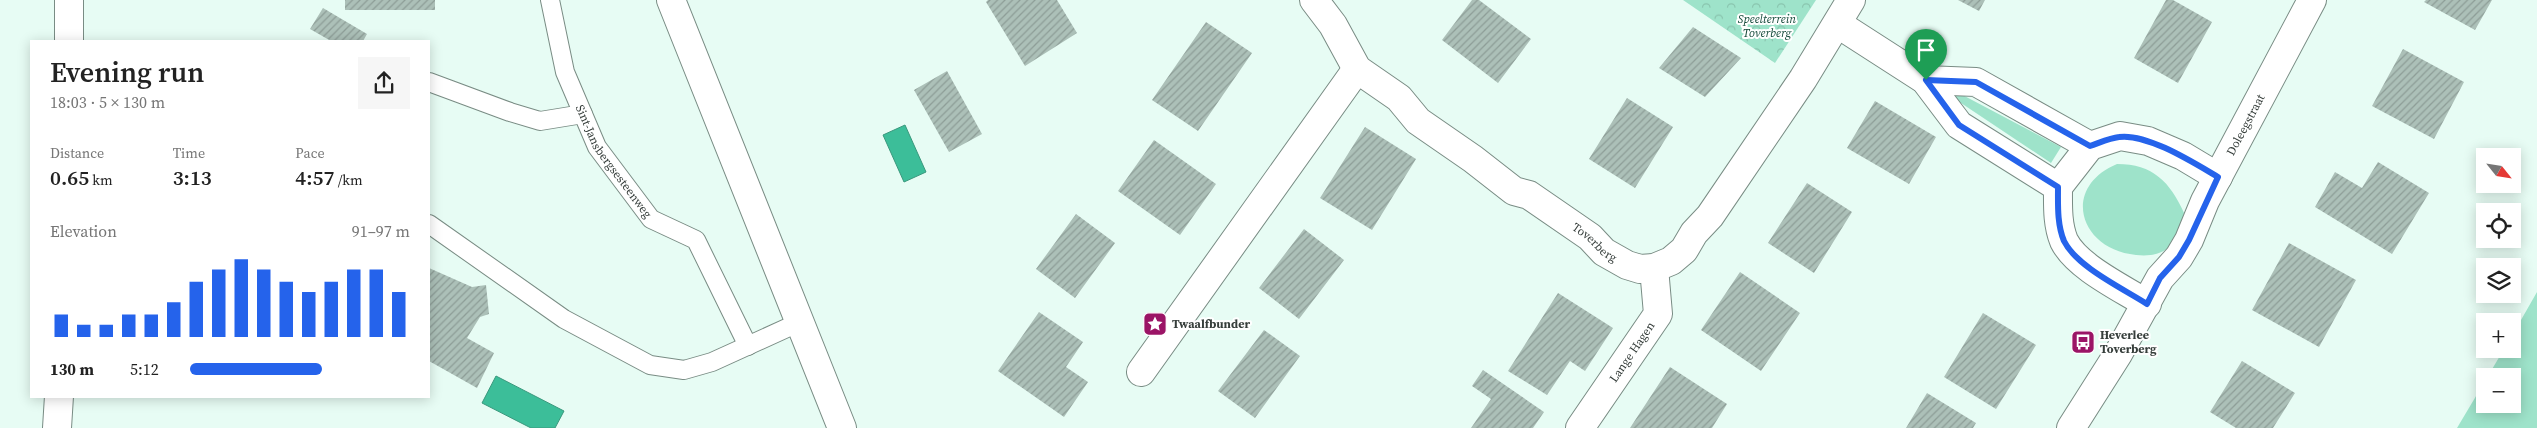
<!DOCTYPE html>
<meta charset="utf-8">
<style>
:root{--surface:#fff;--page:#f6f6f6;--text:#222;--muted:#767676;--accent:#2563eb}
body{margin:0;font-family:"Source Serif 4",serif;background:var(--page);color:var(--text);height:100vh;display:flex;flex-direction:column;font-size:19px;white-space:nowrap}
*{box-sizing:border-box;margin:0}
p{font-size:16px;color:var(--muted)}
.icon{flex:none;width:28px;height:28px;fill:none;stroke:currentColor;stroke-width:2;stroke-linecap:round;stroke-linejoin:round}
.map{position:relative;flex:1;overflow:hidden}
.sheet{position:absolute;left:30px;top:40px;width:400px;height:358px;display:flex;flex-direction:column;background:var(--surface);border-radius:0px;box-shadow:0 2px 12px #0003}
.sheet>*{flex:none}
.needle{width:32px;rotate:120deg}
.fabs{position:absolute;left:2476px;top:148px;display:grid;gap:10px}
.fabs a{display:grid;place-items:center;width:45px;height:45px;border-radius:0px;background:var(--surface);box-shadow:0 2px 12px #0003;font-size:25px}
.pin{position:absolute;display:grid;place-items:center;width:42px;height:42px;color:#fff;margin:-51px -21px;border-radius:50% 50% 50% 0;rotate:-45deg;box-shadow:0 0 5px #0007}
.pin .icon{rotate:45deg}
.round{display:grid;place-items:center;flex:none;width:52px;height:52px;border-radius:0px;background:var(--page)}
.headline{display:flex;align-items:center;justify-content:space-between;height:85px;padding:0 20px}
h1{font-size:28px;font-weight:600;line-height:38px}
.figures{display:grid;grid-template-columns:repeat(3,1fr);gap:8px;height:85px;padding:5px 20px}
.figures div{display:grid;align-content:center}
.figures b{font-size:21px;font-weight:600}
.figures small{font-size:14px;font-weight:400}
.figures p{font-size:14px}
.chart{height:140px;padding:10px 20px}
.chart p{display:flex;justify-content:space-between}
.chart svg{width:100%;height:90px;margin-top:5px;stroke:var(--accent);stroke-width:6}
ul{padding:0 20px;list-style:none;font-size:16px}
li{display:grid;grid-template-columns:80px 60px 1fr;align-items:center;height:38px}
li i{height:12px;border-radius:6px;background:var(--accent)}
.map>svg:first-child{display:block}
.grass{fill:#9ee3ca}
.park{fill:url(#park-crowns)}
.water{fill:#3cbe99;stroke:#3a987d}
.building{fill:url(#building-hatch)}
.lines{fill:none;stroke-linecap:round;stroke-linejoin:round}
.lane-casing{stroke:#798c84;stroke-width:20}
.street-casing{stroke:#798c84;stroke-width:30}
.secondary-casing{stroke:#798c84;stroke-width:30}
.lane{stroke:#fff;stroke-width:18}
.street{stroke:#fff;stroke-width:28}
.secondary{stroke:#fff;stroke-width:28}
.route-casing{stroke:#fff;stroke-width:10}
.route{stroke:#2563eb;stroke-width:6}
.labels{text-anchor:middle;stroke-width:4;stroke-linejoin:round;paint-order:stroke}
.park-label{font-size:12px;font-style:italic;fill:#124838;stroke:#fff}
.street-label{font-size:12px;fill:#363e3b;stroke:#fff}
.poi-label{font-size:12px;font-weight:bold;fill:#363e3b;stroke:#fff;text-anchor:start}
</style>
<div class="map">
<svg width="2537" height="428" viewBox="0 0 2537 428">
<defs>
<pattern id="park-crowns" width="20" height="18" patternUnits="userSpaceOnUse" patternTransform="scale(1.25)"><rect width="20" height="18" fill="#9ee3ca"/><path d="M2 6a3 3 0 1 1 6 0M12 15a3 3 0 1 1 6 0" fill="none" stroke="#89c4ae"/></pattern>
<pattern id="building-hatch" width="6" height="6" patternUnits="userSpaceOnUse" patternTransform="scale(1.25)"><rect width="6" height="6" fill="#acc0b8"/><path d="M-1 1l2-2M0 6l6-6M5 7l2-2" fill="none" stroke="#8d9d97"/></pattern>
</defs>
<rect width="100%" height="100%" fill="#e7fcf4"/>
<path class="grass" d="M1955,91L2061,147L2051,163L1952,97Z
M2117,164C2153,164 2170,182 2184,213C2177,243 2169,258 2136,255C2080,250 2060,188 2117,164Z
M2537,292V428H2457L2485,381V404H2512V376H2488L2504,349H2512L2513,334Z"/>
<path class="park" d="M1683,0H1816L1775,63Z"/>
<path class="water" d="M905,125L926,172L904,182L883,135Z
M496,376L564,411L555,428H531L482,403Z"/>
<path class="building" d="M345,0H435V10H345Z
M988,0H1057L1077,33L1025,66L986,2Z
M1472,0H1479L1531,39L1498,83L1442,40Z
M1958,0H1985L1979,11Z
M2166,0H2173L2212,22L2178,83L2134,58Z
M2426,0H2492L2475,30L2424,2Z
M323,8L367,34L363,41H331L310,29Z
M1206,22L1252,53L1198,131L1152,100Z
M1693,27L1741,58L1705,97L1659,68Z
M2403,49L2464,82L2434,139L2372,106Z
M947,71L982,134L949,152L914,90Z
M1627,98L1673,127L1635,188L1589,159Z
M1875,101L1936,137L1909,184L1847,148Z
M1365,127L1416,159L1372,230L1320,198Z
M1154,140L1216,184L1180,235L1118,191Z
M2378,162L2429,193L2392,254L2315,207L2335,172L2362,188Z
M1807,183L1852,212L1814,273L1768,243Z
M1076,214L1115,243L1075,298L1036,269Z
M1304,229L1344,260L1299,319L1259,288Z
M2289,243L2356,280L2319,347L2252,310Z
M429,268L472,287L486,285L489,314L480,317L467,338L494,353L477,388L429,361Z
M1740,272L1800,313L1761,371L1701,330Z
M1558,293L1613,328L1585,371L1570,361L1547,395L1508,371Z
M1039,312L1083,342L1066,367L1088,382L1064,417L998,371Z
M1983,313L2036,345L1996,409L1944,377Z
M1264,330L1300,356L1255,418L1218,391Z
M2242,361L2295,393L2273,428H2236L2210,412Z
M1670,367L1727,404L1712,428H1630Z
M1483,370L1544,412L1533,428H1471L1491,399L1472,386Z
M1927,393L1976,423L1973,428H1906Z"/>
<g class="lines">
<g class="lane-casing">
<g id="lane">
<path id="s1" d="M550,0L565,72L597,147L651,219L696,240L748,346"/>
<path d="M429,82L510,112L540,121L583,114"/>
<path d="M429,224L564,319L650,365L684,370L712,362L800,322"/>
</g>
</g>
<g class="street-casing">
<g id="street">
<path d="M69,0V41"/>
<path id="s2" d="M1314,0L1333,25L1357,69L1399,98L1418,121L1473,159L1514,191L1529,195L1590,237L1604,252L1627,265L1640,269L1654,268L1671,261L1684,250L1694,233L1710,216L1803,79L1851,0"/>
<path d="M1838,24L1925,80L1959,125L2058,187"/>
<path d="M1925,80L1976,82L2090,146"/>
<path d="M2147,304C2122,288 2077,267 2064,241C2057,224 2058,205 2058,187L2090,146L2120,136L2148,141L2183,156L2218,177"/>
<path d="M1141,372L1357,69"/>
<path d="M57,428L59,396"/>
<path id="s3" d="M1580,428L1658,314L1654,268"/>
</g>
</g>
<g class="secondary-casing">
<g id="secondary">
<path d="M671,0L842,428"/>
<path id="s4" d="M2071,428L2118,354L2160,278L2179,257L2189,240L2205,201L2312,0"/>
</g>
</g>
<use href="#lane" class="lane"/>
<use href="#street" class="street"/>
<use href="#secondary" class="secondary"/>
</g>
<g class="lines">
<g class="route-casing">
<path id="route" d="M1926,80L1976,82L2090,146C2099,143 2110,138 2119,137C2147,133 2194,163 2218,177L2189,240L2179,257L2160,278L2147,304C2122,288 2077,267 2064,241C2057,224 2058,205 2058,187L1959,125Z"/>
</g>
<use href="#route" class="route"/>
</g>
<defs>
<g id="sight-square" transform="scale(1.25)"><rect x="-9" y="-9" width="18" height="18" rx="4" fill="#9b1466" stroke="#fff"/><path d="M0-6L1.8-2.2L6-1.7L2.9 1.2L3.7 5.4L0 3.3L-3.7 5.4L-2.9 1.2L-6-1.7L-1.8-2.2Z" fill="#fff"/></g>
<g id="bus-square" transform="scale(1.25)"><rect x="-9" y="-9" width="18" height="18" rx="4" fill="#9b1466" stroke="#fff"/><path d="M-5-6H5V4H4V6H2V4H-2V6H-4V4H-5ZM-3.5-4V0h7V-4ZM-3.5 1.2v1.5H-2V1.2ZM2 1.2v1.5H3.5V1.2Z" fill="#fff"/></g>
</defs>
<g fill-rule="evenodd">
<use href="#sight-square" x="1155" y="324"/>
<use href="#bus-square" x="2083" y="342"/>
</g>
<g class="labels">
<g class="park-label">
<text x="1767" y="23">Speelterrein<tspan x="1767" dy="14">Toverberg</tspan></text>
</g>
<g class="street-label">
<text dy="4" stroke="none"><textPath href="#s4" startOffset="351">Doleegstraat</textPath></text>
<text dy="4" stroke="none"><textPath href="#s1" startOffset="176">Sint-Jansbergsesteenweg</textPath></text>
<text dy="4" stroke="none"><textPath href="#s2" startOffset="378">Toverberg</textPath></text>
<text dy="4" stroke="none"><textPath href="#s3" startOffset="92">Lange Hagen</textPath></text>
</g>
<g class="poi-label">
<text x="1172" y="328">Twaalfbunder</text>
<text x="2100" y="339">Heverlee<tspan x="2100" dy="14">Toverberg</tspan></text>
</g>
</g>
</svg>
<div class="fabs">
<a><svg class="needle" viewBox="-14 -14 28 28"><path d="M0-13l5 13h-10z" fill="#e53935"/><path d="M0 13l5-13h-10z" fill="#767676"/></svg></a>
<a><svg class="icon" aria-label="locate" viewBox="0 0 24 24"><circle cx="12" cy="12" r="6"/><path d="M12 2v4M12 18v4M2 12h4M18 12h4"/></svg></a>
<a><svg class="icon" aria-label="layers" viewBox="0 0 24 24"><path d="M12 4l9 5-9 5-9-5zM3 14l9 5 9-5"/></svg></a>
<a>+</a>
<a>−</a>
</div>
<div class="pin" style="left:1926px;top:80px;background:#1e9e55"><svg class="icon" aria-label="arrive" viewBox="0 0 24 24"><path d="M6 21V4h12l-3 4 3 4H6"/></svg></div>
<section class="sheet">
<div class="headline"><div><h1>Evening run</h1><p>18:03 · 5 × 130 m</p></div><a class="round"><svg class="icon" aria-label="share" viewBox="0 0 24 24"><path d="M12 15V3M7 8l5-5 5 5M5 13v7h14v-7"/></svg></a></div>
<div class="figures">
<div><p>Distance</p><b>0.65<small> km</small></b></div>
<div><p>Time</p><b>3:13</b></div>
<div><p>Pace</p><b>4:57<small> /km</small></b></div>
</div>
<div class="chart"><p><span>Elevation</span>91–97 m</p>
<svg viewBox="0 0 160 44" preserveAspectRatio="none"><path d="M5 44V33M15 44V38M25 44V38M35 44V33M45 44V33M55 44V27M65 44V17M75 44V11M85 44V6M95 44V11M105 44V17M115 44V22M125 44V17M135 44V11M145 44V11M155 44V22"/></svg>
</div>
<ul>
<li><b>130 m</b>5:12<i style="width:60%"></i></li>
</ul>
</section>
</div>
